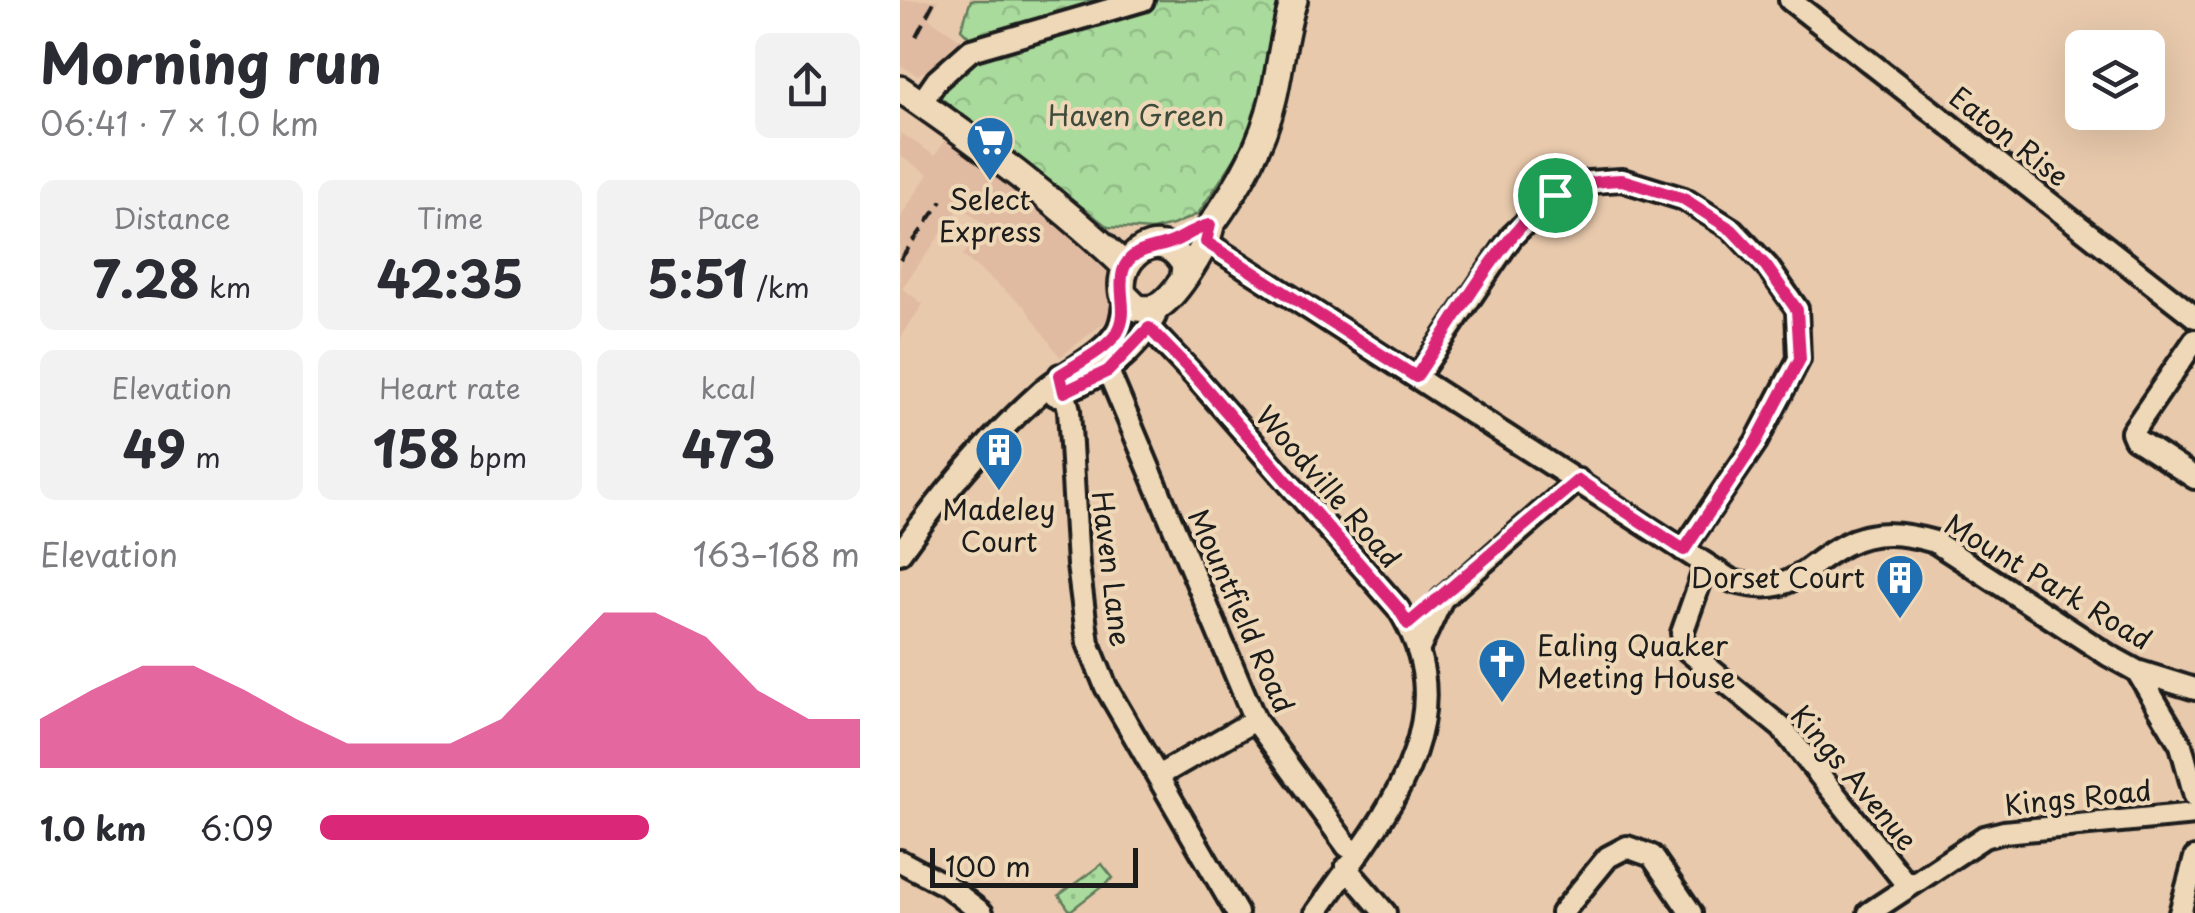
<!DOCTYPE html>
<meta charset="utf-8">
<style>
:root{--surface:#fff;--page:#f2f2f3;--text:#2b2b33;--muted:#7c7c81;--accent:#db2777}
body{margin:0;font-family:"Playpen Sans",sans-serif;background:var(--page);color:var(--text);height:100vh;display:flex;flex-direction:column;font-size:38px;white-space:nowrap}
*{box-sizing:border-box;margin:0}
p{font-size:32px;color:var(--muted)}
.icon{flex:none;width:55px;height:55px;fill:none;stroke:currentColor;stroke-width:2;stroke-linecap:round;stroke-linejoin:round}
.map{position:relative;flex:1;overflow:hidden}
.details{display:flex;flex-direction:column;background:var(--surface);width:900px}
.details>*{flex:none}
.fabs{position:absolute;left:1165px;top:30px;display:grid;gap:20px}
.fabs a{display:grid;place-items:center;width:100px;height:100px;border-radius:15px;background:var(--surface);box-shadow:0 10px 40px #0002;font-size:50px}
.scale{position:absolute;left:30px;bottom:25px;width:208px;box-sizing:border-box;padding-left:10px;border:5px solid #1c1c1c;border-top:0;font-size:28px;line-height:35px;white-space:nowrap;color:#1c1c1c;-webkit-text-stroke:8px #eed8b7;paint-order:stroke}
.pin{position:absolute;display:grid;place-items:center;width:85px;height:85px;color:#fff;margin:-42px;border:5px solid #fff;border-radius:50%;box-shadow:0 2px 10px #0007}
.round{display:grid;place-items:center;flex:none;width:105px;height:105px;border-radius:15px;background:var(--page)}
.overview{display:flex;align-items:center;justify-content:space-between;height:170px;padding:0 40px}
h1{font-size:55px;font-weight:700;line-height:75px}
.stats{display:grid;grid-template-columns:repeat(3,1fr);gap:15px;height:170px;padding:10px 40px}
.stats div{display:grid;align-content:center;border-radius:15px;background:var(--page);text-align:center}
.stats b{font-size:50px;font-weight:700}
.stats small{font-size:28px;font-weight:400}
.stats p{font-size:28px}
.chart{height:280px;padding:20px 40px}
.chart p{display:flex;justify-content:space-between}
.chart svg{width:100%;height:180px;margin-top:10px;fill:var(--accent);opacity:.7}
ul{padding:0 40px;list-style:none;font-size:32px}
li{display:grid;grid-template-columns:160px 120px 1fr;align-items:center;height:75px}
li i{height:25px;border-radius:12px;background:var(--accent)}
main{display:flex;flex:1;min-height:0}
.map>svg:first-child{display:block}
.built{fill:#e0bba1}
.forest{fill:url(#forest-crowns);stroke:#627c5c;stroke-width:2.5}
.garden{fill:url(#garden-dots);stroke:#627c5c;stroke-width:2.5}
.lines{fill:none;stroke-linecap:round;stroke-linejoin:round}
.minor-casing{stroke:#1c1c1c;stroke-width:28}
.major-casing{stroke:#1c1c1c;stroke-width:32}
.minor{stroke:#eed8b7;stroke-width:20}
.major{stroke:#eed8b7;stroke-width:25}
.rail{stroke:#1c1c1c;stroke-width:4;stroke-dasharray:15 8;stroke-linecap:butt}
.route-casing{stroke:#fff;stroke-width:20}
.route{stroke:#db2777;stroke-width:12}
.labels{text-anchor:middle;stroke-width:8;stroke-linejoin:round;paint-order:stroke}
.park-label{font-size:28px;fill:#3f4c3c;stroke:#eed8b7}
.street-label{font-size:28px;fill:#1c1c1c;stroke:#eed8b7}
.poi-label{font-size:28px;fill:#1c1c1c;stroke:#eed8b7}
</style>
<main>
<section class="details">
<div class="overview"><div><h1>Morning run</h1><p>06:41 · 7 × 1.0 km</p></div><a class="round"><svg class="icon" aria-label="share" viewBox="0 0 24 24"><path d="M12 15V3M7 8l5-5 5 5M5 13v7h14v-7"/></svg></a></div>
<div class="stats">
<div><p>Distance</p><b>7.28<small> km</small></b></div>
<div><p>Time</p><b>42:35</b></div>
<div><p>Pace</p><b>5:51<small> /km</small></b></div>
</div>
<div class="stats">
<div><p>Elevation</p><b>49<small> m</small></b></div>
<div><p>Heart rate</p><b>158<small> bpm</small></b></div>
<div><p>kcal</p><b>473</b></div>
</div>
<div class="chart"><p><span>Elevation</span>163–168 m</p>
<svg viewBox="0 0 160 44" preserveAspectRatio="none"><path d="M0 44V32L10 25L20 19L30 19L40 25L50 32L60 38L70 38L80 38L90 32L100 19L110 6L120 6L130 12L140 25L150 32L160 32V44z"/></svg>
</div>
<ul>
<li><b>1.0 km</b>6:09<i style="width:61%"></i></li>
</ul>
</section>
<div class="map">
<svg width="1295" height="913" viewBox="0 0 1295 913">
<defs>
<pattern id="forest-crowns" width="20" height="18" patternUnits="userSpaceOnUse" patternTransform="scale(2.5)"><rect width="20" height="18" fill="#a9db9c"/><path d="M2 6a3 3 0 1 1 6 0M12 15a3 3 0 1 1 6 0" fill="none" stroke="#91bb86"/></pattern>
<pattern id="garden-dots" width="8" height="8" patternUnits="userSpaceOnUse" patternTransform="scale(2.5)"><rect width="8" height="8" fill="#a9db9c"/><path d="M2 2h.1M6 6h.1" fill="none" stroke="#91bb86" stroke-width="1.8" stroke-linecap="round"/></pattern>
</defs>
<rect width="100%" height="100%" fill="#e8c9ac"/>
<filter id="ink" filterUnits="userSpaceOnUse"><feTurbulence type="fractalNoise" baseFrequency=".01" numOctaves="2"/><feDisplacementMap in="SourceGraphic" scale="20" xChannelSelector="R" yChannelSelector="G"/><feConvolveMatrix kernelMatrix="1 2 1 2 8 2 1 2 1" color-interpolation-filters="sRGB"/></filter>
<g filter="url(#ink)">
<path class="built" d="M0,0H38L29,19L60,39L34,66L17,75L0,65Z
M0,132L35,156L46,139L199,253L215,279L214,315L160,357L124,306L63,256L83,224L61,206L2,288L23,304L0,339V218L28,174L0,156Z"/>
<path class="forest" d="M71,0H218L73,41L61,29Z
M255,0H383L348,139L298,214L273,225L252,230L208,227L37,95C75,42 193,19 255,0Z"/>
<path class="garden" d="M202,864L213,878L170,911L159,895Z"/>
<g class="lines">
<g class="minor-casing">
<path id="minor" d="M890,0L1295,317
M21,103L37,80L71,50L243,0
M306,242L832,581C893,599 898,569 944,545C974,529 1004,533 1035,542L1208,655L1237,671L1295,689
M249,328L294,375L498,608C571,722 479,822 416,913
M1295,340L1232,432L1235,439L1295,478
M208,371L355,720L447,846L457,853
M160,375L169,410L178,565L188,643L206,687L337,913
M517,377L612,236L655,195L688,182L722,180L784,199L833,230L867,266L897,309L899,359L856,442L783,550
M155,395C197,380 235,356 255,316
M0,553C42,494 88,439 142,391C164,371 199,358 215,334C223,324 223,309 225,297
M806,565L782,633L787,650L882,728L1007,885
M518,651L542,599L678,480
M1237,671L1281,745L1295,796
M258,776L355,720
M0,861L47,886L82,913
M446,868L485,913
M662,913L708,857L727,847L752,856L791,913
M969,913L1084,837L1104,832L1295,814
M1280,913L1295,858"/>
</g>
<g class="major-casing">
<path id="major" d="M0,89C79,143 156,200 225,266
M284,275L285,266C264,223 215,254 223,294L237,308C245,309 252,310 260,305C277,294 308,245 311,225C337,189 363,143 373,99C381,66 383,32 394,0"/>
</g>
<use href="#minor" class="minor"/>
<use href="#major" class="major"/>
<path class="rail" d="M16,36L35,0
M0,260L42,201"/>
</g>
</g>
<g class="lines" filter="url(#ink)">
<g class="route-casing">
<path id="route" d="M722,180L784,199L832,230L866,266L897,310L900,359L856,442L784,550L678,480L508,624L498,608L289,369L249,328L208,371L164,392L160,375C178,363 204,351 217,333C230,312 217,292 223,271C229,250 251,249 267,244C283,239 294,228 310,225L306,242L516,377C552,325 604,230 654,196C674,183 699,181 722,180Z"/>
</g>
<use href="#route" class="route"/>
</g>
<defs>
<g id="supermarket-pin" transform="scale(2.5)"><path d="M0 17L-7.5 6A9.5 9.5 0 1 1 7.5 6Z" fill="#1f6fb2" stroke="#eed8b7"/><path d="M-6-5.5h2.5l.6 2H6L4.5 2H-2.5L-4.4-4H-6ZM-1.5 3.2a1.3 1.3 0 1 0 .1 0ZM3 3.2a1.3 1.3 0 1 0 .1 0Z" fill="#fff"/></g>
<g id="building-pin" transform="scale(2.5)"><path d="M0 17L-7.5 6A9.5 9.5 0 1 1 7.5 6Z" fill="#1f6fb2" stroke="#eed8b7"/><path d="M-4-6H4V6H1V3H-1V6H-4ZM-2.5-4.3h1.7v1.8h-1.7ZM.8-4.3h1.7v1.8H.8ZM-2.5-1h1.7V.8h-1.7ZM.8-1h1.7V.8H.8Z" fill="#fff"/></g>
<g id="church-pin" transform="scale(2.5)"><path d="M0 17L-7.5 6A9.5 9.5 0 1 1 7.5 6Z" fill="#1f6fb2" stroke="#eed8b7"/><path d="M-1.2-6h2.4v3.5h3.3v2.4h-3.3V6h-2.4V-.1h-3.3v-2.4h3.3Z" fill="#fff"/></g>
</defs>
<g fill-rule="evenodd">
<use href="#supermarket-pin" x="90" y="140"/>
<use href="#building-pin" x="99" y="450"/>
<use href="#building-pin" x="1000" y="578"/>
<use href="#church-pin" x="602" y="662"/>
</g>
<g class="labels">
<g class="park-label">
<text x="236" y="126">Haven Green</text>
</g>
<g class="street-label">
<text transform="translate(1109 137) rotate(38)" y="10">Eaton Rise</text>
<text transform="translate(428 487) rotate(49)" y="10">Woodville Road</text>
<text transform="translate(211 569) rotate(83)" y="10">Haven Lane</text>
<text transform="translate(1148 582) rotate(31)" y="10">Mount Park Road</text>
<text transform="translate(341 611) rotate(66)" y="10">Mountfield Road</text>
<text transform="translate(954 778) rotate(50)" y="10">Kings Avenue</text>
<text transform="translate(1178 798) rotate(-6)" y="10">Kings Road</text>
</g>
<g class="poi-label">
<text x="90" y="210">Select<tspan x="90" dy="32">Express</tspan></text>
<text x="99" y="520">Madeley<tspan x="99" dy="32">Court</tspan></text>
<text x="965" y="588" text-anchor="end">Dorset Court</text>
<text x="637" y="656" text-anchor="start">Ealing Quaker<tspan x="637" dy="32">Meeting House</tspan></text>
</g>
</g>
</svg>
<div class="fabs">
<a><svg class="icon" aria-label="layers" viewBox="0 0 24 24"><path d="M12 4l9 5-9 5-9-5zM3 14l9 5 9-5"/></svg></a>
</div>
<div class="scale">100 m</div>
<div class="pin" style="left:655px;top:195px;background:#1e9e55"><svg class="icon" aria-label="arrive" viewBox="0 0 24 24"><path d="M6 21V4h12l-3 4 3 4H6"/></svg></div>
</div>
</main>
